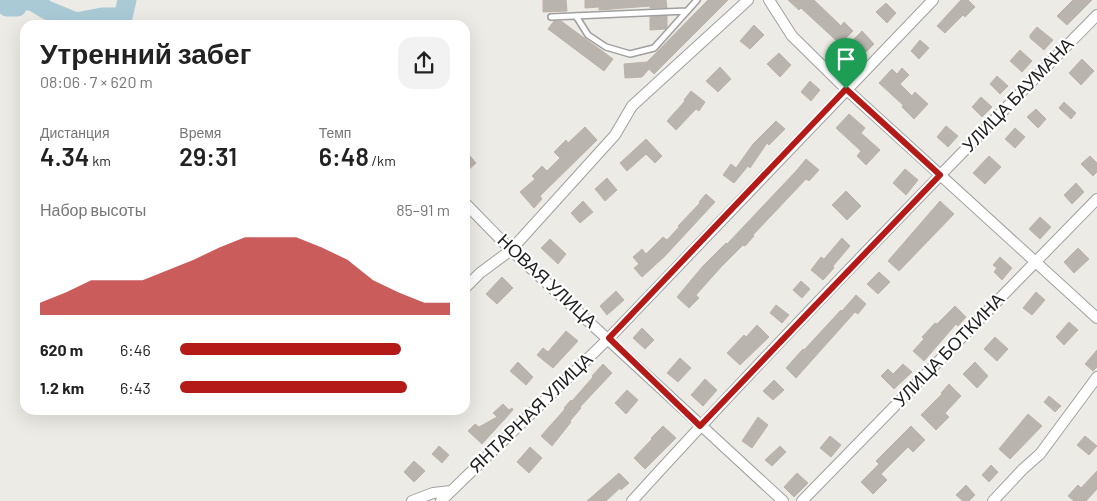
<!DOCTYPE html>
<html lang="ru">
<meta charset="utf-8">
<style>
:root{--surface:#fff;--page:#f2f2f2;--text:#222;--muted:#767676;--accent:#b41a18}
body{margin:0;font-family:Barlow,sans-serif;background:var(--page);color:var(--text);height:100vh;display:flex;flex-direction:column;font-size:19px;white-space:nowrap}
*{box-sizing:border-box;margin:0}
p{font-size:16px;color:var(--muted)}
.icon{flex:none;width:28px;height:28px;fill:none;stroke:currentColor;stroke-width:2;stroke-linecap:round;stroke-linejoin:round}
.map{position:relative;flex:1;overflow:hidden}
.side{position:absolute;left:20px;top:20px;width:450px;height:395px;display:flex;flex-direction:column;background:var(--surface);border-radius:15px;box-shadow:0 5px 20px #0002}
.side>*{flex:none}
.pin{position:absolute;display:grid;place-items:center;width:42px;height:42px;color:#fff;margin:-51px -21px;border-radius:50% 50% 50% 0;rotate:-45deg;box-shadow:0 0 5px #0007}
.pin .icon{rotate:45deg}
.round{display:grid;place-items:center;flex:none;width:52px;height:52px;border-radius:15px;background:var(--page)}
.summary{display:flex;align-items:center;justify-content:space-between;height:85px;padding:0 20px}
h1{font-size:28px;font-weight:600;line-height:38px}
.metrics{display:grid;grid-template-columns:repeat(3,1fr);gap:8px;height:85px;padding:5px 20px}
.metrics div{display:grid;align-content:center}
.metrics b{font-size:25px;font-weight:600}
.metrics small{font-size:14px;font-weight:400}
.metrics p{font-size:14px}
.chart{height:140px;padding:10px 20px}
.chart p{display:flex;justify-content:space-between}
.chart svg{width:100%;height:90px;margin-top:5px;fill:var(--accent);opacity:.7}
ul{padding:0 20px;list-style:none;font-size:16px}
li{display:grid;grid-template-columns:80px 60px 1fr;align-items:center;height:38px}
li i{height:12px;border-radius:6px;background:var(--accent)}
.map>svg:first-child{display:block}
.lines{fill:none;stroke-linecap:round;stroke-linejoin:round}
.river{stroke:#aacbd6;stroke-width:19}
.building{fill:#bab4ae;stroke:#bdb2a9}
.lane-casing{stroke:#9f9f9f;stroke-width:8}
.street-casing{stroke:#9f9f9f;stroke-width:12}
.lane{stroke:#fff;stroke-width:5}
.street{stroke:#fff;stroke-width:10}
.route-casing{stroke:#fff;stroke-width:10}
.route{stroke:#b41a18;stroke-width:6}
.labels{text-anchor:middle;stroke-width:4.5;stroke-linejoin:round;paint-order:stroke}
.street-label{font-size:18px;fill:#1e1e1e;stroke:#fff}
</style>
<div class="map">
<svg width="1097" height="501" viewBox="0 0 1097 501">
<rect width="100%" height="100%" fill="#edebe5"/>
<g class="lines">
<path class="river" d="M0,1L7,7H17L19,1H32L47,10L76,22L102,17H123L127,0"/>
</g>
<path class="building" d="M543,0H566L567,11L543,12Z
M585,0H666L667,8H650V6L599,10V7L585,8Z
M708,0H728L654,74L649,69L642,77L625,78L624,64L647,62Z
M788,0H814L841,26L844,22L853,31L840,44L801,8L799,10Z
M961,0H968L975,7L965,17L963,15L945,33L937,26Z
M1073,0H1092L1067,25L1057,16Z
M886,3L896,13L887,23L876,12Z
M667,16V27L665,29L650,30V17Z
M554,21H561L613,59L604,71L548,29Z
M754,25L764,35L750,49L740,41Z
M1037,27L1053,40L1044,50L1030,38V35Z
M862,31L874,44L866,52L854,39Z
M920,40L929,48L919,59L911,51Z
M1020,50L1032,61L1022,72L1010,61Z
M779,53L791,65L780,77L767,64Z
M1082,59L1094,71L1081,85L1069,73Z
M720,67L731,79L718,92L706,81Z
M902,68L909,75L900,84L912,96L915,92L928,104L914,119L902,107L903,105L879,83L892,69L897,74Z
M997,76L1008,86L1000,94L990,84Z
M810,81L820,90L811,101L801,92Z
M691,91L705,102L699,111L696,109L676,130L667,121L685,101L684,100Z
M981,97L992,107L982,117L972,107Z
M1064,102L1076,113L1071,119L1059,108Z
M1036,109L1046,119L1038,128L1027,117Z
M849,114L865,128L861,133L880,150L866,165L857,156L861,151L836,128Z
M776,121L785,129L769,145L767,143L750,168L748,166L734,183L723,175L731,164L736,168L753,144Z
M946,126L958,136L948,147L937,137Z
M585,127L597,140L540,196L542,199L534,208L520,192L535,179L532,176L542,166L547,171L560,158L554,152L566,140L568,143Z
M1015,128L1025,137L1015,148L1005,139Z
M646,139L662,156L655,163L646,154L627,171L620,163Z
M465,150L476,163L465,173Z
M989,156L1001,167L985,184L973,173Z
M1090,156L1097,163V172L1093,176L1081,164Z
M806,159L819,170L809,181L806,179L753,235L754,236L745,246L743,245L721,267L696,295L699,298L689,308L677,297L703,266L726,243L727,244L797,170Z
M905,169L918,180L906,195L893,183Z
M607,178L617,190L605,201L595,189Z
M1076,183L1084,192L1072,204L1064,195Z
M846,191L861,206L847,220L832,205Z
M706,194L715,202L665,256L642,277L634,268L639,264L633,257L642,249L646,254L663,237L667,240L679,227L678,226L700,203L699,202Z
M583,201L593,212L580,223L571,213Z
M940,201L954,214L899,271L888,261Z
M1040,217L1051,227L1040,239L1029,229Z
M842,238L850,246L833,266L834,268L823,280L811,270L821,257L824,259Z
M550,239L566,254L558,264L541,248Z
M1078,248L1089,259L1074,273L1064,262Z
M1000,257L1012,268L1002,280L994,272L997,268L993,265Z
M879,272L890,282L878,294L867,284Z
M502,277L513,288L497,304L486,294Z
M801,281L810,289L802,298L793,290Z
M616,291L624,300L607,315L600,306Z
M1036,292L1045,300L1032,315L1023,308Z
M856,295L866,304L858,314L855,312L796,378L786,368L803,349L804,350L841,310L842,311Z
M776,305L789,315L782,323L770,313Z
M955,306L966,317L958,326L956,324L924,361L913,351L924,339L922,337L935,323L937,324Z
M1069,322L1078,330L1064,345L1056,337Z
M757,325L769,337L740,365L727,353L744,335L746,337Z
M642,328L654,340L645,349L633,338Z
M566,331L578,341L553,368L537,355L543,348L548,352Z
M995,337L1008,349L997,361L984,349Z
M1097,350V367L1093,371L1085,364Z
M680,358L691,368L678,382L667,373Z
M518,362L533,377L526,385L510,371Z
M975,362L988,376L977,388L963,374Z
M603,364L612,373L580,407L581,408L570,421L571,422L552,446L541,436L565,409L564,408L571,400L572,401L593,377L592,376Z
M903,364L912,372L894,389L881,376L888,369L893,374Z
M705,379L717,390L703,406L691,395Z
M774,380L784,390L773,400L763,391Z
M949,384L961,396L945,413L949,417L936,430L921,415L942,394L941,393Z
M627,390L638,400L626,414L615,403Z
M1049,396L1061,406L1055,412L1044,402Z
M503,404L509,410L512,408L513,410L482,444L468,431L475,424L479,427L497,417L493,413Z
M1028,414L1042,426L1010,459L999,449Z
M758,417L768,425L752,448L742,441Z
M663,426L676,438L645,469L634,458L652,439L651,438Z
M911,426L925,440L913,452L908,447L881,474L887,480L873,494L861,482L879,464L876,461Z
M830,436L841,445L831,457L820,448Z
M1085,436L1097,446L1089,455L1077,445Z
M439,446L449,455L442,463L432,454Z
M780,446L786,452L772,466L765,460Z
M530,447L542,458L529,473L517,462Z
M414,461L425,471L414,482L404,472Z
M991,465L998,472L989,482L982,475Z
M1097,471V489L1086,501H1074L1068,496L1078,485L1081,488Z
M619,473L629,483L621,490L620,488L606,501H587Z
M797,473L808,483L794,497L784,487Z
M966,485L975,495L969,501H963L956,495Z"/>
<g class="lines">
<g class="lane-casing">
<path id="lane" d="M576,16L588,35L606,47L630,54L654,48L697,0
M551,17L687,11"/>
</g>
<g class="street-casing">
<path id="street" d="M769,0L792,36L846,89L1097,318
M465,203L511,250L783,501
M465,288L480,273L511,250L615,135L632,106L748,0
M412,501L433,493L451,491
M441,501L609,338L933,0
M632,501C783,335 940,175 1097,15
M802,501L1097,199
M993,501L1023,469L1040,454L1097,377"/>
</g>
<use href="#lane" class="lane"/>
<use href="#street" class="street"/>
</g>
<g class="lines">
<g class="route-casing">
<path id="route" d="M846,89L940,175L700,426L609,338Z"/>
</g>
<use href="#route" class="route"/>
</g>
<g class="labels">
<g class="street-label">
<text transform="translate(1018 95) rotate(-46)" y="6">УЛИЦА БАУМАНА</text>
<text transform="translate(547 281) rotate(43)" y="6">НОВАЯ УЛИЦА</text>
<text transform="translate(949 350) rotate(-46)" y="6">УЛИЦА БОТКИНА</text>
<text transform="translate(531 413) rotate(-44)" y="6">ЯНТАРНАЯ УЛИЦА</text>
</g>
</g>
</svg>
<div class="pin" style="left:846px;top:89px;background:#1e9e55"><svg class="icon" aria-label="arrive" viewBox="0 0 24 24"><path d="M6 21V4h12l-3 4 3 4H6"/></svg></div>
<section class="side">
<div class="summary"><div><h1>Утренний забег</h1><p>08:06 · 7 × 620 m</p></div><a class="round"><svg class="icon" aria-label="share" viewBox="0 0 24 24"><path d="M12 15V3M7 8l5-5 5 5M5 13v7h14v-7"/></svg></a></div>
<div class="metrics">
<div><p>Дистанция</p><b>4.34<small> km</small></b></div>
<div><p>Время</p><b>29:31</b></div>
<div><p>Темп</p><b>6:48<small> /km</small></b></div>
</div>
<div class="chart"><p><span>Набор высоты</span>85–91 m</p>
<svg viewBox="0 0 160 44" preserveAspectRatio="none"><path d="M0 44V38L10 33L20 27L30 27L40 27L50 22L60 17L70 11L80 6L90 6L100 6L110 11L120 17L130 27L140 33L150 38L160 38V44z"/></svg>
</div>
<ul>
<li><b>620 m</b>6:46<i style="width:82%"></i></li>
<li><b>1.2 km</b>6:43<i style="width:84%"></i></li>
</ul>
</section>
</div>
